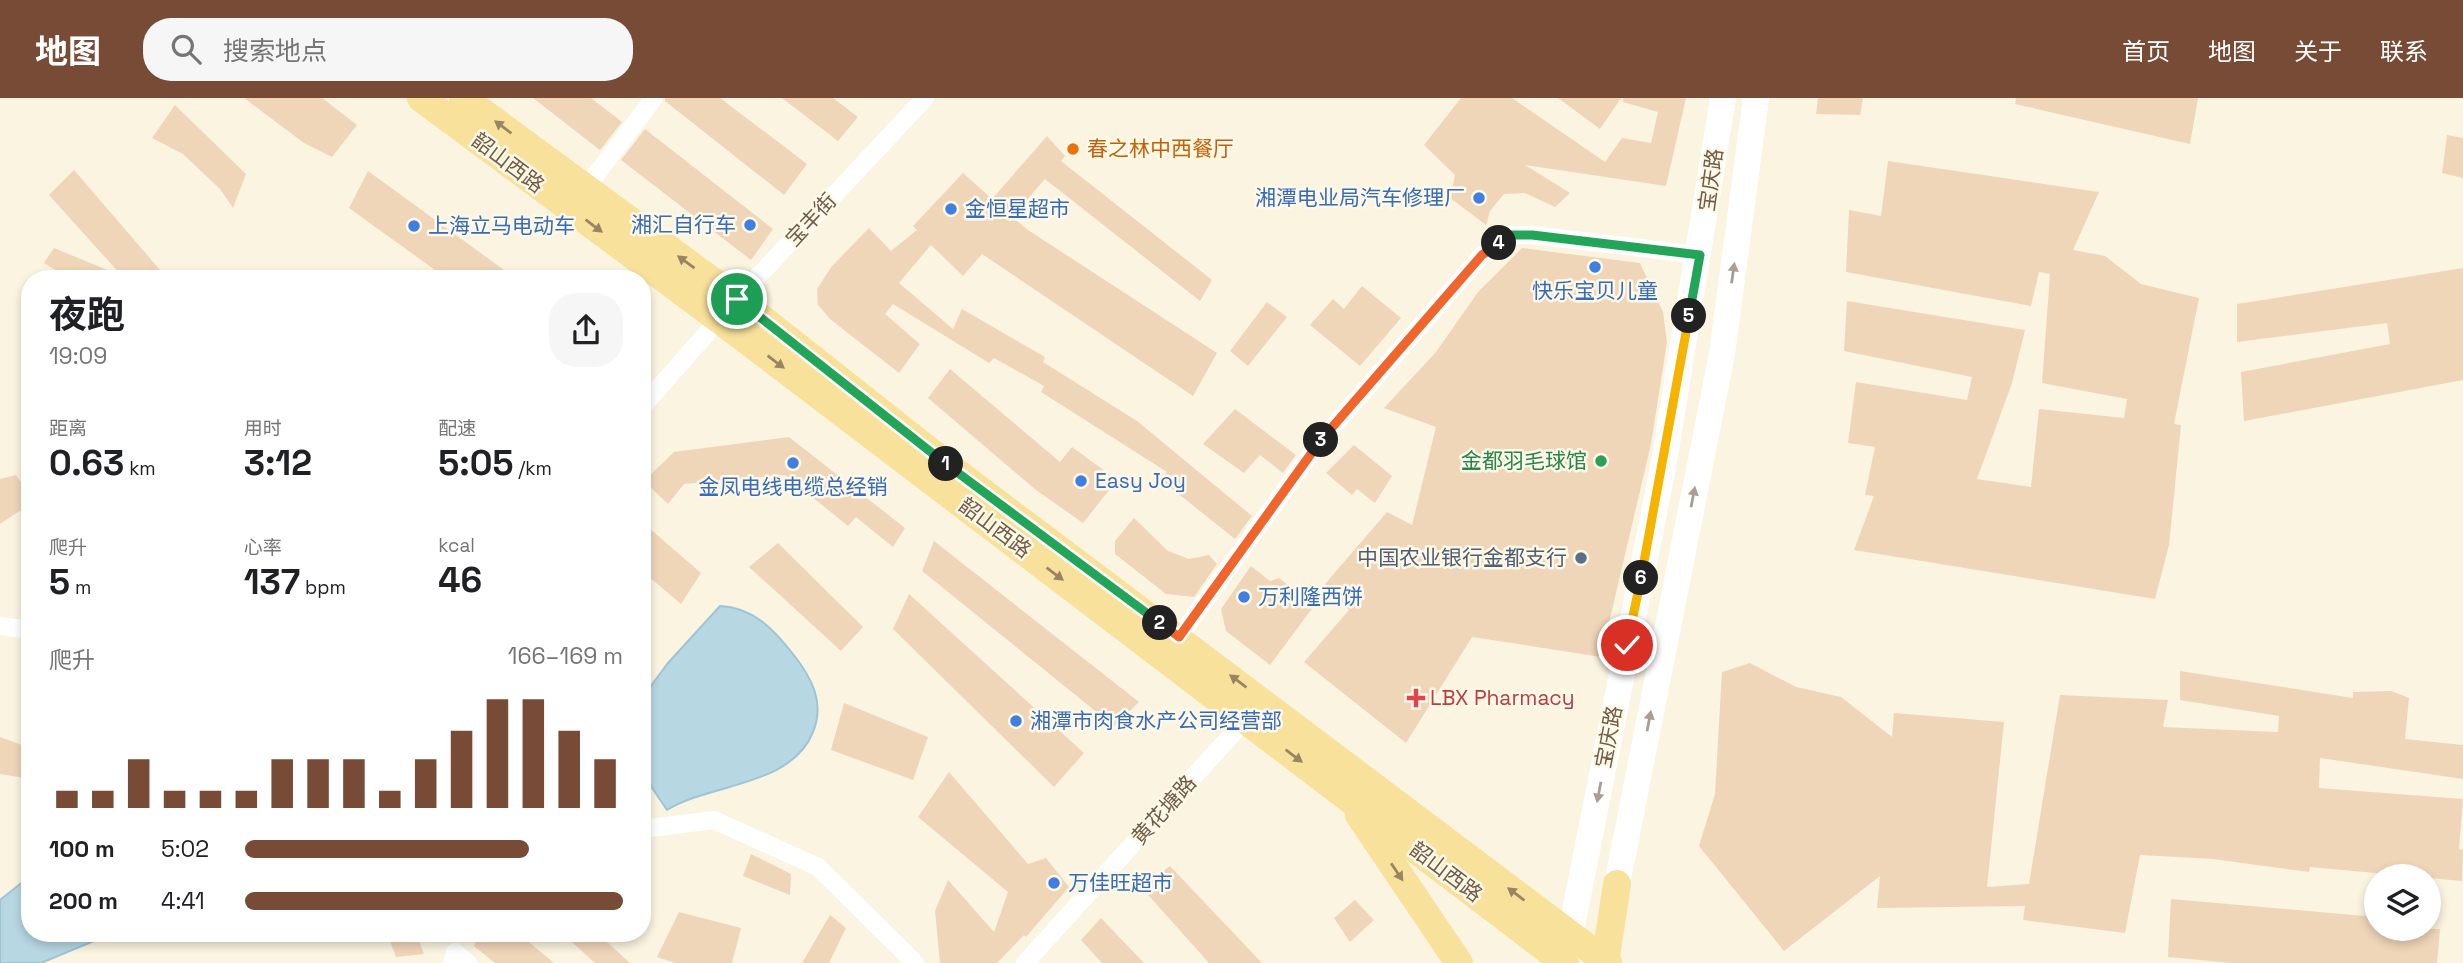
<!DOCTYPE html>
<html lang="zh">
<meta charset="utf-8">
<style>
:root{--surface:#fff;--page:#f6f6f6;--text:#202124;--muted:#757577;--accent:#774b35}
body{margin:0;font-family:"Space Grotesk","Noto Sans SC",sans-serif;background:var(--page);color:var(--text);height:100vh;display:flex;flex-direction:column;font-size:26px;white-space:nowrap}
*{box-sizing:border-box;margin:0}
p{font-size:23px;color:var(--muted)}
.icon{flex:none;width:38px;height:38px;fill:none;stroke:currentColor;stroke-width:2;stroke-linecap:round;stroke-linejoin:round}
.map{position:relative;flex:1;overflow:hidden}
.side{position:absolute;left:21px;top:172px;width:630px;height:672px;display:flex;flex-direction:column;background:var(--surface);border-radius:28px;box-shadow:0 4px 10px #0003}
.side>*{flex:none}
.controls{position:absolute;left:2364px;top:766px;display:grid;gap:14px}
.controls a{display:grid;place-items:center;width:77px;height:77px;border-radius:50%;background:var(--surface);box-shadow:0 4px 10px #0003;font-size:35px}
.pin{position:absolute;display:grid;place-items:center;width:60px;height:60px;color:#fff;margin:-30px;border:4px solid #fff;border-radius:50%;box-shadow:0 2px 7px #0007}
.km{position:absolute;width:35px;height:35px;margin:-18px;border-radius:50%;background:#222;color:#fff;font-size:19px;line-height:35px;text-align:center}
.round{display:grid;place-items:center;flex:none;width:74px;height:74px;border-radius:28px;background:var(--page)}
.overview{display:flex;align-items:center;justify-content:space-between;height:119px;padding:0 28px}
h1{font-size:38px;font-weight:700;line-height:52px}
.stats{display:grid;grid-template-columns:repeat(3,1fr);gap:10px;height:119px;padding:7px 28px}
.stats div{display:grid;align-content:center}
.stats b{font-size:35px;font-weight:700}
.stats small{font-size:19px;font-weight:400}
.stats p{font-size:19px}
.chart{height:196px;padding:14px 28px}
.chart p{display:flex;justify-content:space-between}
.chart svg{width:100%;height:126px;margin-top:7px;stroke:var(--accent);stroke-width:6}
ul{padding:0 28px;list-style:none;font-size:23px}
li{display:grid;grid-template-columns:112px 84px 1fr;align-items:center;height:52px}
li i{height:18px;border-radius:9px;background:var(--accent)}
header{display:flex;align-items:center;gap:42px;box-sizing:border-box;height:98px;padding:0 35px;background:var(--accent);color:#fff}
header strong{font-size:33px}
nav{display:flex;gap:38px;margin-inline-start:auto;font-size:24px}
.search{width:490px;height:63px;background:var(--page);display:flex;align-items:center;gap:18px;box-sizing:border-box;padding:0 24px;border-radius:28px;color:var(--muted);font-size:26px}
.map>svg:first-child{display:block}
.water{fill:#b7d7e3;stroke:#9dc5d5;stroke-width:2}
.building{fill:#efd6b9}
.lines{fill:none;stroke-linecap:round;stroke-linejoin:round}
.street{stroke:#fff;stroke-width:18}
.secondary{stroke:#fff;stroke-width:26}
.primary{stroke:#f8e19b;stroke-width:28}
.oneway{fill:#9a8462}
.oneway2{fill:#aa9d92}
.split-1-casing{stroke:#fff;stroke-width:14}
.split-2-casing{stroke:#fff;stroke-width:14}
.split-3-casing{stroke:#fff;stroke-width:14}
.split-4-casing{stroke:#fff;stroke-width:14}
.split-5-casing{stroke:#fff;stroke-width:14}
.split-6-casing{stroke:#fff;stroke-width:14}
.split-7-casing{stroke:#fff;stroke-width:14}
.split-1{stroke:#22a559;stroke-width:9}
.split-2{stroke:#22a559;stroke-width:9}
.split-3{stroke:#f0652b;stroke-width:9}
.split-4{stroke:#f0652b;stroke-width:9}
.split-5{stroke:#22a559;stroke-width:9}
.split-6{stroke:#f5b400;stroke-width:9}
.split-7{stroke:#f5b400;stroke-width:9}
.food-dot{fill:#e8710a;stroke:#fef8e7;stroke-width:2.5}
.shop-dot{fill:#3f7fe0;stroke:#fef8e7;stroke-width:2.5}
.leisure-dot{fill:#2e9e5b;stroke:#fef8e7;stroke-width:2.5}
.service-dot{fill:#5c6f8a;stroke:#fef8e7;stroke-width:2.5}
.health-dot{fill:#e0444e;stroke:#fef8e7;stroke-width:2.5}
.labels{text-anchor:middle;stroke-width:5;stroke-linejoin:round;paint-order:stroke}
.food-label{font-size:21px;fill:#c56008;stroke:#fef8e7;text-anchor:start}
.street-label{font-size:21px;fill:#715c49;stroke:#fef8e7}
.shop-label{font-size:21px;fill:#366cbe;stroke:#fef8e7;text-anchor:start}
.leisure-label{font-size:21px;fill:#27864d;stroke:#fef8e7;text-anchor:end}
.service-label{font-size:21px;fill:#4e5e75;stroke:#fef8e7;text-anchor:end}
.health-label{font-size:21px;fill:#be3a42;stroke:#fef8e7;text-anchor:start}
</style>
<header>
<strong>地图</strong>
<div class="search"><svg class="icon" aria-label="search" viewBox="0 0 24 24"><circle cx="10" cy="10" r="6"/><path d="M15 15l6 6"/></svg>搜索地点</div>
<nav><a>首页</a><a>地图</a><a>关于</a><a>联系</a></nav>
</header>
<div class="map">
<svg width="2463" height="865" viewBox="0 0 2463 865">
<rect width="100%" height="100%" fill="#fbf4e1"/>
<path class="water" d="M720,508C753,509 774,532 793,556C812,580 825,605 813,634C791,689 710,685 667,712L642,675V600L668,565Z
M30,778V835H113L41,865H0V802Z"/>
<path class="building" d="M244,0H322L357,27L332,59L304,45Z
M533,0H591L622,24L600,52Z
M665,0H720L807,66L784,97L665,3Z
M782,0H833L858,19L838,43Z
M1461,0H1512L1605,64L1622,40L1651,45L1658,14L1623,4V0H1686L1666,88L1525,67L1570,95L1555,109L1525,95L1504,96L1490,113L1486,127L1450,100L1455,77L1424,47Z
M1558,0H1621L1600,31Z
M1818,0H1863L1860,17L1816,16Z
M2016,0H2198L2190,46L2015,6Z
M175,7L246,76L233,110L220,91L183,56L152,40Z
M645,31L773,131L751,162L621,62Z
M2447,37L2463,40V80L2442,75Z
M1047,38L1065,58L1061,63L1212,182L1200,203L1045,81L1012,119L1028,132L1217,255L1193,298L982,156L963,178L931,147L899,185L953,231L962,211L1045,259L1043,264L1137,323L1252,418L1235,441L1161,382L1167,374L1041,294L1044,288L994,260L989,265L893,206L885,216L920,246L899,275L830,221L818,207L817,191L832,168L869,130L891,153L917,132L913,128L963,75L992,101Z
M1888,63L2099,94L2073,152L2105,158L2141,186L2199,200L2174,326L2181,327L2169,447L2155,501L1854,452L1874,398L1865,397L1875,349L1848,345L1856,284L1967,302L1972,279L1844,253L1847,203L2025,232L2012,285L1977,381L2031,389L2039,311L2124,320L2127,301L2042,285L2050,176L2039,174L2031,208L1846,174L1849,112L1881,118Z
M74,72L167,180H68L44,165L54,150L122,178L49,97Z
M368,73L515,180H446L349,110Z
M1522,150L1640,165L1663,214L1667,244L1651,346L1601,559L1472,539L1406,645L1304,564L1349,512L1325,486L1387,414L1412,427L1436,329L1384,310L1436,254L1478,194Z
M2463,170V282L2244,323L2241,274L2390,246L2387,225L2237,244V206Z
M1362,188L1401,220L1360,268L1310,227L1333,201L1344,211Z
M1267,204L1287,219L1248,268L1230,253Z
M950,271L1060,364L1072,349L1117,382L1083,425L1036,392L928,300Z
M1235,311L1296,357L1283,375L1260,357L1244,375L1203,346Z
M789,339L905,430L893,449L856,419L848,428L785,377L684,386L668,406L644,383L674,354Z
M1354,347L1392,378L1375,405L1357,391L1352,397L1326,375Z
M16,377L30,398V406L0,426V381Z
M1134,420L1168,453L1189,461L1209,457L1217,466L1194,499L1166,496L1115,456V443Z
M642,424L701,475L681,506L642,473Z
M934,443L1139,604L1114,628L922,473Z
M778,445L863,529L841,553L749,469Z
M1251,468L1270,483L1279,480L1314,508L1270,567L1226,533L1221,511Z
M909,496L1084,655L1054,689L893,531Z
M1750,565L1796,589L1841,599L1892,639L1894,615L2004,624L1987,789L2029,786L2060,597L2168,602L2163,629L2278,634L2279,618L2180,602V573L2353,600V594L2391,593L2409,600L2405,641L2463,647V681L2320,660L2319,690L2463,701L2459,751L2463,752L2462,783L2310,769L2309,774L2213,761L2140,757L2125,835L2023,822L2025,808L1877,810L1880,778L1784,853L1699,748L1715,696L1722,574Z
M844,605L928,639L913,682L831,652Z
M0,639L30,650V681L0,676Z
M949,674L1028,766L1046,760L1069,789L1026,839L1024,837L997,865H940L935,813L948,782L994,834L1008,794L918,719Z
M751,756L791,776L790,797L743,778Z
M1170,768L1262,865H1209L1141,789Z
M2171,801L2376,819V831H2440L2437,865H2232L2168,859Z
M1355,802L1374,822L1350,844L1334,820Z
M679,814L741,830L732,865H675L657,859Z
M830,817L846,830L829,865H802Z
M1101,820L1144,865H1102L1081,842Z
M387,835H416L424,856L396,859Z
M480,835H518L554,865H495L474,848Z
M562,835H597L630,865H595Z"/>
<g class="lines">
<path class="street" d="M585,91L654,0
M642,309L737,201L925,0
M0,528L30,532
M1179,539L1318,346L1482,157L1511,137H1532L1700,157
M642,731L714,722L818,769L915,865
M452,865L455,854L468,865
M1025,865L1246,621"/>
<path class="secondary" d="M1617,786L1722,256L1756,0
M1573,823L1664,364L1723,0"/>
<path class="primary" d="M421,0L720,222L1565,865
M463,0L737,201L960,377L1608,865
M1359,717L1459,865
M1605,865L1617,786"/>
</g>
<defs><path id="oneway-solid" d="M-6-.8H1V-3.2L6.5 0L1 3.2V.8H-6Z" transform="scale(1.75)"/></defs>
<g class="oneway">
<use href="#oneway-solid" transform="translate(503 29) rotate(-143)"/>
<use href="#oneway-solid" transform="translate(594 128) rotate(37)"/>
<use href="#oneway-solid" transform="translate(686 164) rotate(-144)"/>
<use href="#oneway-solid" transform="translate(776 264) rotate(37)"/>
<use href="#oneway-solid" transform="translate(1055 476) rotate(37)"/>
<use href="#oneway-solid" transform="translate(1238 583) rotate(-143)"/>
<use href="#oneway-solid" transform="translate(1294 658) rotate(37)"/>
<use href="#oneway-solid" transform="translate(1397 774) rotate(56)"/>
<use href="#oneway-solid" transform="translate(1516 796) rotate(-143)"/>
</g>
<g class="oneway2">
<use href="#oneway-solid" transform="translate(1733 175) rotate(-82)"/>
<use href="#oneway-solid" transform="translate(1693 399) rotate(-79)"/>
<use href="#oneway-solid" transform="translate(1649 623) rotate(-79)"/>
<use href="#oneway-solid" transform="translate(1599 694) rotate(101)"/>
</g>
<g class="lines">
<g class="split-1-casing">
<path id="split-1" d="M737,201L946,366"/>
</g>
<g class="split-2-casing">
<path id="split-2" d="M946,366L1160,525"/>
</g>
<g class="split-3-casing">
<path id="split-3" d="M1160,525L1179,539L1321,342"/>
</g>
<g class="split-4-casing">
<path id="split-4" d="M1321,342L1482,157L1499,145"/>
</g>
<g class="split-5-casing">
<path id="split-5" d="M1499,145L1511,137H1532L1700,157L1689,218"/>
</g>
<g class="split-6-casing">
<path id="split-6" d="M1641,480L1689,218"/>
</g>
<g class="split-7-casing">
<path id="split-7" d="M1627,547L1641,480"/>
</g>
<use href="#split-1" class="split-1"/>
<use href="#split-2" class="split-2"/>
<use href="#split-3" class="split-3"/>
<use href="#split-4" class="split-4"/>
<use href="#split-5" class="split-5"/>
<use href="#split-6" class="split-6"/>
<use href="#split-7" class="split-7"/>
</g>
<circle class="food-dot" cx="1073" cy="51" r="7"/>
<g class="shop-dot">
<circle cx="1479" cy="100" r="7"/>
<circle cx="951" cy="111" r="7"/>
<circle cx="750" cy="127" r="7"/>
<circle cx="414" cy="128" r="7"/>
<circle cx="1595" cy="169" r="7"/>
<circle cx="793" cy="365" r="7"/>
<circle cx="1081" cy="383" r="7"/>
<circle cx="1244" cy="499" r="7"/>
<circle cx="1016" cy="623" r="7"/>
<circle cx="1054" cy="785" r="7"/>
</g>
<circle class="leisure-dot" cx="1601" cy="363" r="7"/>
<circle class="service-dot" cx="1581" cy="460" r="7"/>
<path class="health-dot" d="M1412.5 589.5h7v7h7v7h-7v7h-7v-7h-7v-7h7z"/>
<g class="labels">
<g class="food-label">
<text x="1087" y="58">春之林中西餐厅</text>
</g>
<g class="street-label">
<text transform="translate(508 65) rotate(37)" y="7">韶山西路</text>
<text transform="translate(1711 82) rotate(-82)" y="7">宝庆路</text>
<text transform="translate(811 122) rotate(-47)" y="7">宝丰街</text>
<text transform="translate(995 430) rotate(37)" y="7">韶山西路</text>
<text transform="translate(1609 639) rotate(-79)" y="7">宝庆路</text>
<text transform="translate(1164 712) rotate(-48)" y="7">黄花塘路</text>
<text transform="translate(1446 774) rotate(37)" y="7">韶山西路</text>
</g>
<g class="shop-label">
<text x="1465" y="107" text-anchor="end">湘潭电业局汽车修理厂</text>
<text x="965" y="118">金恒星超市</text>
<text x="736" y="134" text-anchor="end">湘汇自行车</text>
<text x="428" y="135">上海立马电动车</text>
<text x="1595" y="200" text-anchor="middle">快乐宝贝儿童</text>
<text x="1095" y="390">Easy Joy</text>
<text x="793" y="396" text-anchor="middle">金凤电线电缆总经销</text>
<text x="1258" y="506">万利隆西饼</text>
<text x="1030" y="630">湘潭市肉食水产公司经营部</text>
<text x="1068" y="792">万佳旺超市</text>
</g>
<g class="leisure-label">
<text x="1587" y="370">金都羽毛球馆</text>
</g>
<g class="service-label">
<text x="1567" y="467">中国农业银行金都支行</text>
</g>
<g class="health-label">
<text x="1430" y="607">LBX Pharmacy</text>
</g>
</g>
</svg>
<div class="controls">
<a><svg class="icon" aria-label="layers" viewBox="0 0 24 24"><path d="M12 4l9 5-9 5-9-5zM3 14l9 5 9-5"/></svg></a>
</div>
<div class="pin" style="left:737px;top:201px;background:#1e9e55"><svg class="icon" aria-label="arrive" viewBox="0 0 24 24"><path d="M6 21V4h12l-3 4 3 4H6"/></svg></div>
<div class="pin" style="left:1627px;top:547px;background:#d93025"><svg class="icon" aria-label="check" viewBox="0 0 24 24"><path d="M5 12l5 5 9-10"/></svg></div>
<b class="km" style="left:946px;top:366px">1</b>
<b class="km" style="left:1160px;top:525px">2</b>
<b class="km" style="left:1321px;top:342px">3</b>
<b class="km" style="left:1499px;top:145px">4</b>
<b class="km" style="left:1689px;top:218px">5</b>
<b class="km" style="left:1641px;top:480px">6</b>
<section class="side">
<div class="overview"><div><h1>夜跑</h1><p>19:09</p></div><a class="round"><svg class="icon" aria-label="share" viewBox="0 0 24 24"><path d="M12 15V3M7 8l5-5 5 5M5 13v7h14v-7"/></svg></a></div>
<div class="stats">
<div><p>距离</p><b>0.63<small> km</small></b></div>
<div><p>用时</p><b>3:12</b></div>
<div><p>配速</p><b>5:05<small> /km</small></b></div>
</div>
<div class="stats">
<div><p>爬升</p><b>5<small> m</small></b></div>
<div><p>心率</p><b>137<small> bpm</small></b></div>
<div><p>kcal</p><b>46</b></div>
</div>
<div class="chart"><p><span>爬升</span>166–169 m</p>
<svg viewBox="0 0 160 44" preserveAspectRatio="none"><path d="M5 44V38M15 44V38M25 44V27M35 44V38M45 44V38M55 44V38M65 44V27M75 44V27M85 44V27M95 44V38M105 44V27M115 44V17M125 44V6M135 44V6M145 44V17M155 44V27"/></svg>
</div>
<ul>
<li><b>100 m</b>5:02<i style="width:75%"></i></li>
<li><b>200 m</b>4:41<i style="width:100%"></i></li>
</ul>
</section>
</div>
